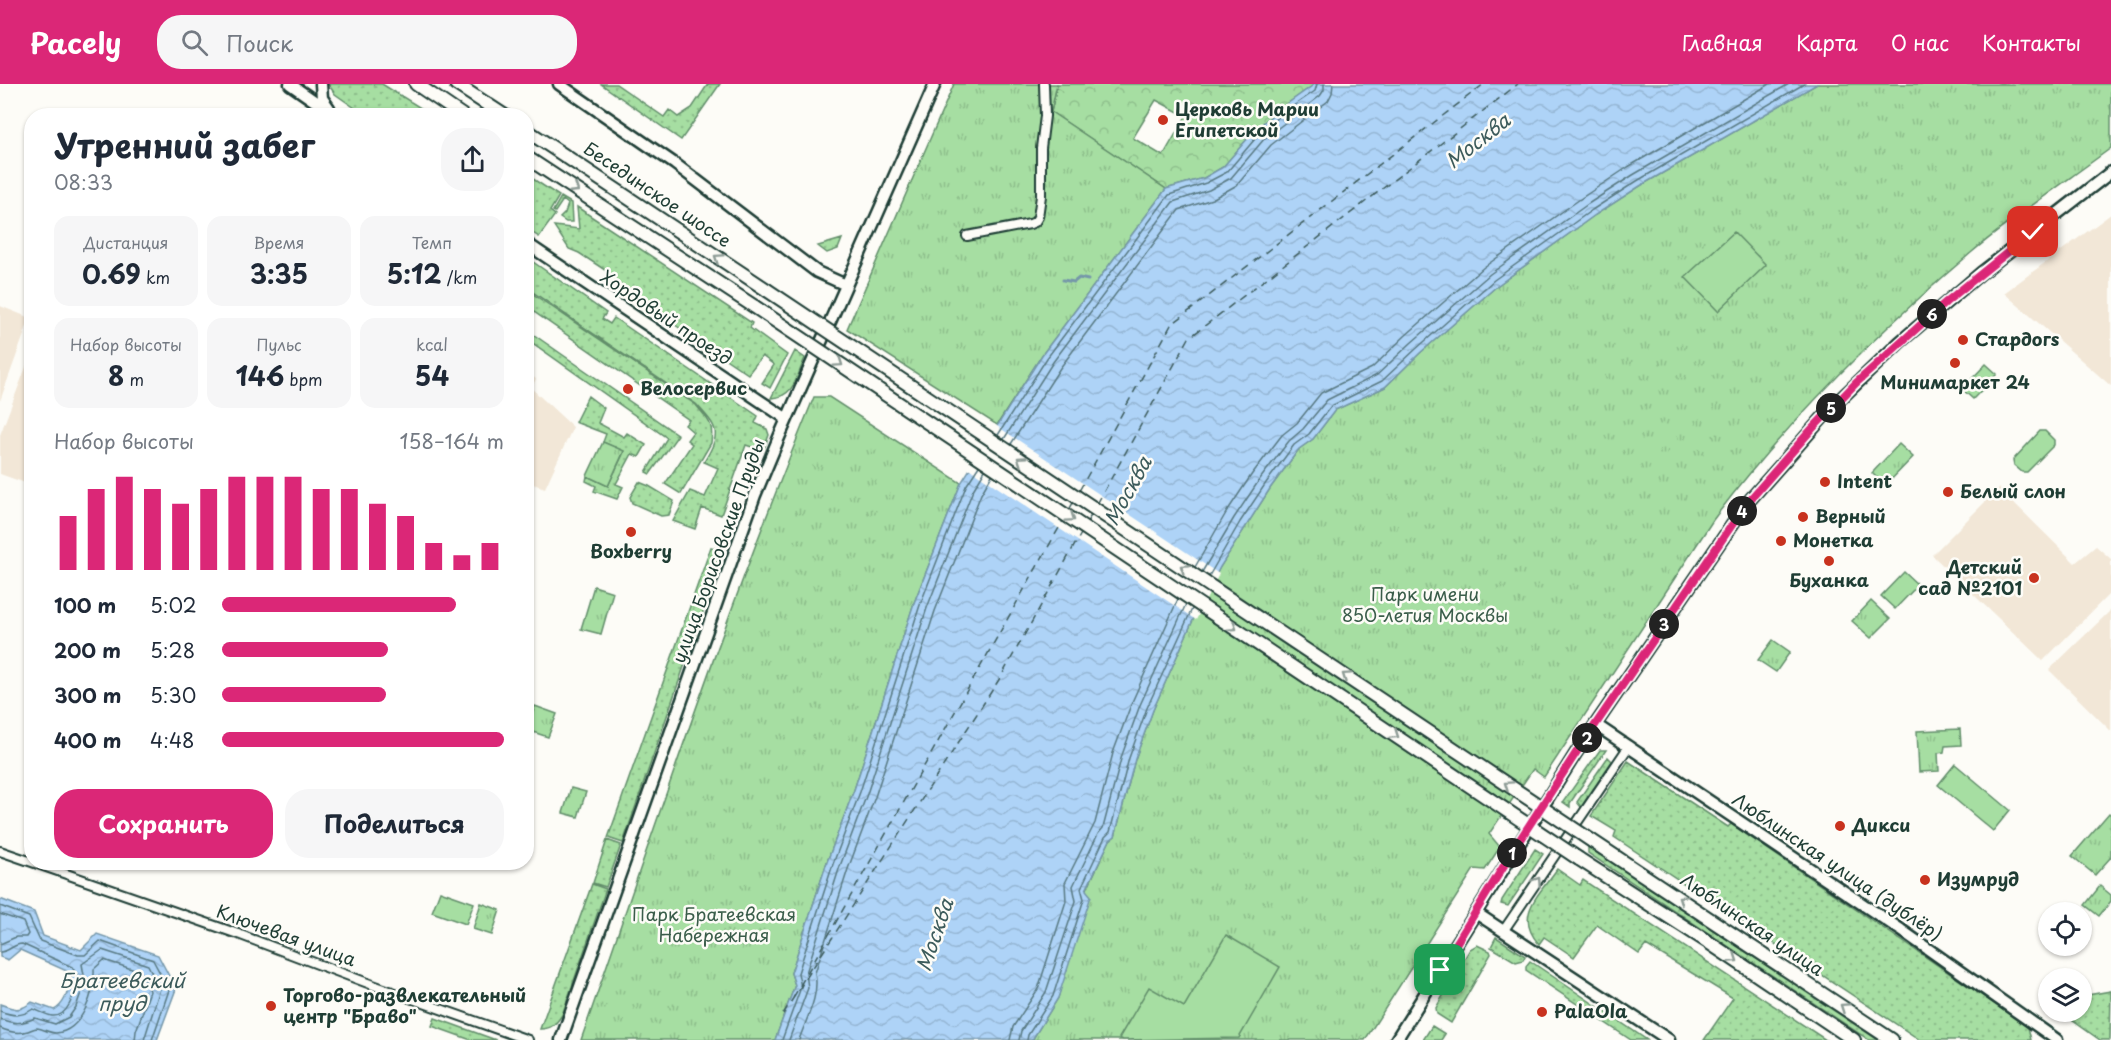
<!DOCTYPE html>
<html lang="ru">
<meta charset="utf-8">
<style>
:root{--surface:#fff;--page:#f6f6f7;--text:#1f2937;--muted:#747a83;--accent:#db2777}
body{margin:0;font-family:"Playpen Sans",sans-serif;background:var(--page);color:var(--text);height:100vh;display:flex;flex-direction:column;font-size:22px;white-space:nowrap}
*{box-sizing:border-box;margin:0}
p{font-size:20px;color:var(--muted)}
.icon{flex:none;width:33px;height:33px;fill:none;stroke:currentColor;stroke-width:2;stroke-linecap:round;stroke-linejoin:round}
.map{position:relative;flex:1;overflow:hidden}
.drawer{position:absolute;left:24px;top:24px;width:510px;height:762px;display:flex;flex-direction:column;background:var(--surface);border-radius:24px;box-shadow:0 2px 4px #0004}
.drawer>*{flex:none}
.buttons{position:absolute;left:2038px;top:818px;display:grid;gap:12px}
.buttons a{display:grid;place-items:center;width:54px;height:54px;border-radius:50%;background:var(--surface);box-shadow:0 2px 4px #0004;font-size:30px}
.pin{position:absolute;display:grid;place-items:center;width:51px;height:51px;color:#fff;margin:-26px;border-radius:12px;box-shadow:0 3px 9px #0006}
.km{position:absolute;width:30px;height:30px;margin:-15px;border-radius:50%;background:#222;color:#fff;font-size:16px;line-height:30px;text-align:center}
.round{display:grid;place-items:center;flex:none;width:63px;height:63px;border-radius:24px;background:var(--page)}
.summary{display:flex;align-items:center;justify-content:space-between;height:102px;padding:0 30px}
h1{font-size:33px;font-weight:700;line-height:45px}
.figures{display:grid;grid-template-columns:repeat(3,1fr);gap:9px;height:102px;padding:6px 30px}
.figures div{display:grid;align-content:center;border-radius:15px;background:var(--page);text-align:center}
.figures b{font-size:26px;font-weight:700}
.figures small{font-size:16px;font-weight:400}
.figures p{font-size:16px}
.chart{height:168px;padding:12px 30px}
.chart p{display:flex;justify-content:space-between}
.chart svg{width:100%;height:108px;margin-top:6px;stroke:var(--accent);stroke-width:6}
.action{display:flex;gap:12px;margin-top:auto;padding:12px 30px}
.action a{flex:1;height:69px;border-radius:24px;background:var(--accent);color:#fff;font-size:24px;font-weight:700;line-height:69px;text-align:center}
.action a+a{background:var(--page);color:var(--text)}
ul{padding:0 30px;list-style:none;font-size:20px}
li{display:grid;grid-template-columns:96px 72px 1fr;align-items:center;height:45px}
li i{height:15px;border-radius:8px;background:var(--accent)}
header{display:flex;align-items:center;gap:36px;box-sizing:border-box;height:84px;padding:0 30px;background:var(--accent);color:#fff}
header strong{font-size:28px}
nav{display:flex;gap:33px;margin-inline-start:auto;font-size:21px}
.search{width:420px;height:54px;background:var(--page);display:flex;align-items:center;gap:15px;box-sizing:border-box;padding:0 21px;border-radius:24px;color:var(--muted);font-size:22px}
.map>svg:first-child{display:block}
.built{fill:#f2e7d7}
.grass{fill:url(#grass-dots);stroke:#628e6b;stroke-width:1.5}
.forest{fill:url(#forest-crowns);stroke:#628e6b;stroke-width:1.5;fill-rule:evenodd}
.park{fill:url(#park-tufts);stroke:#628e6b;stroke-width:1.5}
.garden{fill:#a6dea2;stroke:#628e6b;stroke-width:1.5}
.water{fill:url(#water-waves);stroke:#7597a9;stroke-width:1.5}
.pier{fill:#fdfcf7}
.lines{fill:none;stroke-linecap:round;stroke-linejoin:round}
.shore{stroke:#587982;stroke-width:1.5}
.stream{stroke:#7597a9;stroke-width:3}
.ferry{stroke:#3c5b5b;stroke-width:1.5;stroke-dasharray:8 6;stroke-linecap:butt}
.street-casing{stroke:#1f3d34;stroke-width:12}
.secondary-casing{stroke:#1f3d34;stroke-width:15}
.primary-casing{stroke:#1f3d34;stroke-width:16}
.street{stroke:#fdfcf7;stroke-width:8}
.secondary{stroke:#fdfcf7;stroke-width:10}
.primary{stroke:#fdfcf7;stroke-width:12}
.primary-bridge-casing{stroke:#1f3d34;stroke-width:16;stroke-linecap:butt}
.primary-bridge{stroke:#fdfcf7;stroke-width:12}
.oneway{stroke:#8e9c96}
.route-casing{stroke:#fff;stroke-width:12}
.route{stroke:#db2777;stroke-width:8}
.poi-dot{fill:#c8321e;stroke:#fdfcf7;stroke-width:2}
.labels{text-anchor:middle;stroke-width:5;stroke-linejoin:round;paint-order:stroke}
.poi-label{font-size:18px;font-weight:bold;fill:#1f3d34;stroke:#fdfcf7;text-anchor:start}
.street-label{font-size:18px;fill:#1f3d34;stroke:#fdfcf7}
.park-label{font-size:18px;fill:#3a5d4a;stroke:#fdfcf7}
.water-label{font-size:20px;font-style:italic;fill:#3c5b5b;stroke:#fdfcf7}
</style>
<header>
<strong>Pacely</strong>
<div class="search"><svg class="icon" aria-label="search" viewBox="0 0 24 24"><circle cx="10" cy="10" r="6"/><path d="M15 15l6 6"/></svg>Поиск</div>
<nav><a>Главная</a><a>Карта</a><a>О нас</a><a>Контакты</a></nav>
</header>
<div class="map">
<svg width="2111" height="956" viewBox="0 0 2111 956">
<defs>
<pattern id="grass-dots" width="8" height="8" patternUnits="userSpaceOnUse" patternTransform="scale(1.5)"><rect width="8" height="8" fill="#a6dea2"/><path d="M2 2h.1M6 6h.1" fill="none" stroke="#8ebf8c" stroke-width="1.8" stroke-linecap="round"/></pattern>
<pattern id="forest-crowns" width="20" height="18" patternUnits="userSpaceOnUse" patternTransform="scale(1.5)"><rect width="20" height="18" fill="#a6dea2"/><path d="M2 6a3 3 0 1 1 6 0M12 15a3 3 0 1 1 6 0" fill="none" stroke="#8ebf8c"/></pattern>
<pattern id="park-tufts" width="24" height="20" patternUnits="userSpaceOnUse" patternTransform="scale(1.5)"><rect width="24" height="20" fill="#a6dea2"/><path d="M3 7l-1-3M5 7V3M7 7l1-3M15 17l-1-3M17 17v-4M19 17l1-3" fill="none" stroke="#8ebf8c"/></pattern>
<pattern id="water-waves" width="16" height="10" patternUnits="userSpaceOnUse" patternTransform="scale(1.5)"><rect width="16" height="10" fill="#aed3f7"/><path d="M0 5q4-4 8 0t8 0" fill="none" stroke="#95b6d4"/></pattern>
</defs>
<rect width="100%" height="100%" fill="#fdfcf7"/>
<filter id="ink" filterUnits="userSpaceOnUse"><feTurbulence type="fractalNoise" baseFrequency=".0167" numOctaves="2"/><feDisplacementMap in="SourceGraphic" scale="12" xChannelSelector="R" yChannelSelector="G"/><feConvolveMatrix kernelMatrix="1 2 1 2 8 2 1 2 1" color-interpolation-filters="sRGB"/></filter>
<g filter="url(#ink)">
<path class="built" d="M2111,130V302L2004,209Z
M0,222L30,234L0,317Z
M31,270L32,401H31L0,390V351Z
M527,289L536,295L531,304L573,343L545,404L527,398Z
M1999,404L2075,479L2096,462L2111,475V508L2043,577L1932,471Z
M2111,526V647L2049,586Z"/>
<path class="grass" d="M328,0H382L432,31H365L335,10Z
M601,0H616L664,33L669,26L678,33L692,24L708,0H720L681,56Z
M527,91L559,112L550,127L555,131L539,153L527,145Z
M561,113L571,119L572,138H566L560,134L565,129L568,120L563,116L555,128L553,127Z
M577,123L752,239L750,244L787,271L770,304L762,299L774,281L762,272L748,290L638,216L608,192V188L579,169L569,165L554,142L579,145Z
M842,155L838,165L827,169L818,162Z
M526,173L606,229L602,235L610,240L614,234L758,332L755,339L767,345L769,351L763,367L746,361L721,431L702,424L695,445L673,437L690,407L705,413L718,384L704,378C722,348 718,344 696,320L527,204Z
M527,206L696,321C708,336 714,339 711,359L681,410L665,400L692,360L687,356L693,348L685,341L689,336L527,223Z
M527,246L678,351L650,390L646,388L667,354L527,255Z
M795,267L805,274C797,292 794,314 771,314Z
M588,312L604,324L598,339L624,353L627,349L646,361L639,373L632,370L616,400L623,403L617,415L594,407L596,402L586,397L587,392L608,402L624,368L603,358L606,350L575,338Z
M639,398L649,402L674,417L669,431L661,432L632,419L630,413Z
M711,463L724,467L623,759L608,754Z
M1600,666H1606L1570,719V723L1563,718Z
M1608,673L1612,677L1581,723L1577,718Z
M1628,677L1728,743L1731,740L2028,943L2031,956H1920L1614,753L1616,747L1591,732Z
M607,756L621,761L606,803L593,799Z
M1588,764H1590L1878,956H1869L1588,769Z
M1535,765L1543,770L1508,822L1501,820L1502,816Z
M1557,785L1580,801L1583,796L1826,956H1704L1733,914L1646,861L1639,870L1597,841L1574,873L1544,853L1539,860C1513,831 1540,810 1557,785Z
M592,800L606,805L562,931C556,940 551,945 540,945Z
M1496,853L1525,872L1523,876L1516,878L1491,863Z
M1477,861L1490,867L1491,870L1451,939L1437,930L1436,924L1470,865Z
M1530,877L1647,956H1631L1526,886V882Z
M2111,907L2110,956H2100L2059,927H2082V912Z
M435,934L496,956H471L432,942Z
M1432,942L1445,950L1441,956H1423Z"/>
<path class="forest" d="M1057,0H1315L1277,27L1256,45L1223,83L1204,94L1166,105L1051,28ZM1156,16L1186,32L1163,72L1133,54Z"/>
<path class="park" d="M954,0H1057L1051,28L1166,105L1042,271L997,341L847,245Z
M1817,0H2111V64C2065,98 2016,131 1972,168C1880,246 1786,339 1713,436L1544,693L1533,685L1489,750L1500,763L1485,786L1474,785L1365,956H1032L1058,914L1086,807L1110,756L1115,752L1135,675L1153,626L1193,536L1220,483L1271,403L1299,365L1313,355L1335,326L1385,303L1420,269L1498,201L1595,131L1640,102Z
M1986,280L1997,290L1973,315L1962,305Z
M814,313H829L961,399L914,519L854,706L827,778L791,889L795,901L775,956H581C656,741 727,524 814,313Z
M603,358L624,367L608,402L587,392Z
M1899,360L1913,373L1885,402L1872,389Z
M594,502L613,508L601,550L581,545Z
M1871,517L1890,535L1871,554L1852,537Z
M1773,556L1790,568L1776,588L1758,576Z
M535,622L557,630L548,653L527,646Z
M1960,645L1961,661L1945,662L1944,668L1938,669L1939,687L1919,688L1917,647Z
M571,704L586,708L578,733L563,729Z
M2109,729L2111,731V773L2095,791L2072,772Z
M2100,802L2111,811V817L2099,832L2085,821Z
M481,819L500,826L492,851L473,845Z"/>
<path class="garden" d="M1734,148L1766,181L1718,227L1685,193Z
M2040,347H2045L2054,356V361L2027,388H2022L2014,381L2013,376Z
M1904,488L1918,501L1895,525L1881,512Z
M1955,680L2010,726L1993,747L1938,701Z
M440,807L474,819L466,840L432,828Z
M1226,851L1280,883L1239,954L1123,956L1119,954L1149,903L1184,923Z"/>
<path class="water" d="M1315,0H1817L1640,102L1595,131L1498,201L1420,269L1385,303L1335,326L1313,355L1299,365L1271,403L1220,483L1193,536L1153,626L1135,675L1115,752L1110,756L1086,806L1091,812L1058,914L1032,956H775L795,901L791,889L827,778L854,706L914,519L961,399L1042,271L1166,105L1204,94L1223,83L1256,45L1277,27Z
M0,815L34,828L43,852L81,866L97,850L158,871L176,905L157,956H0V920C13,925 20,928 32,918L54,926C66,920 68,905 72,893L69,888L20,866L8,876L0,873Z"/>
<path class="pier" d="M994,340L1219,490L1196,536L967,383Z"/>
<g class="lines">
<path class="shore" d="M998,351L1047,274L1169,111L1206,99L1227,88L1260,49L1280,31L1315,7L1317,0
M1004,355L1053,278L1173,118L1209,106L1231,94L1265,54L1320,12L1324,6V0
M1011,360L1060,284L1179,126L1212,115L1237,101L1271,61L1328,17L1332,9L1333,0
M1195,483L1226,429L1252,390L1282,351L1297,339L1321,309L1372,284L1405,252L1484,183L1583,113L1628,83L1770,0
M1202,488L1234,434L1260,395L1289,357L1303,345L1327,316L1377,291L1411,259L1490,190L1588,120L1633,91L1789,0
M1209,492L1240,438L1266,399L1294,361L1309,350L1331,322L1382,297L1416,265L1494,196L1592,126L1637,97L1804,0
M0,822L29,833L40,857L78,871H85L100,857L153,876L169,906L152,956
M0,830L23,838L28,850L26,853H16L0,860
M0,868C9,868 13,860 22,860L72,883L78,893C75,905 70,934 52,932C46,931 39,927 33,925C21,933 13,932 0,927
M0,935C13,940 22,940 35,934L55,940L69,933L76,923L85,897L82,880L102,866L148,881L160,905L144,956
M0,944C9,948 19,950 28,947C31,946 34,944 37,944C44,945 49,949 56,949C83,947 95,907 94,885L104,876L141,888L150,907L136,947L135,956
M782,956L801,903L798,889L833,780L860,708L920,521L966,402L979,382
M789,956L808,904L806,889L840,782L867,710L927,524L973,406L985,386
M799,956C806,935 820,912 815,889L848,785L875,713L935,527L981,410L992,391
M1010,956L1013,943L1038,905L1066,817L1065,799L1095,739L1113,669L1132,618L1178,515
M1019,956L1021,947L1046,908L1076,817L1073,802L1098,750L1103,744L1122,671L1140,621L1186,520
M1027,956L1028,951L1053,912L1084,815L1081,804L1105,753L1110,748L1129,674L1147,624L1192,525"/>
<path class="stream" d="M1063,196L1074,198L1079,194L1088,196"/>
<path class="ferry" d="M1079,407L1171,241L1484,0
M1097,420L1189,254L1518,0
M1069,426L1074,417
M1087,438L1092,430
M793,914L1064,435
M783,930L1002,591L1082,448"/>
<g class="street-casing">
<path id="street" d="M967,152L1030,140L1035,138L1038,133L1041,112V64L1045,32L1044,0
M0,767L32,778
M32,778L238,850L373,901L528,956
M1504,846L1629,662"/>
</g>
<g class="secondary-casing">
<path id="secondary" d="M290,0L336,32
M321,0L322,14L329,24
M559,0L675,80L817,188L846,201
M526,159L787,335
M1596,641L1901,846L2057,956
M1476,829L1669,956
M561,956L755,411L780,351L935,0
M1396,956L1576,669L1747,419L1833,322L1900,258L1981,189L2111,88"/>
</g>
<g class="primary-casing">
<path id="primary" d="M416,0L463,32
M456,0L505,32
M526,46L767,206
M526,73L755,223
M1592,757L1892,956
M1579,775L1708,858L1854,956"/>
</g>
<use href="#street" class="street"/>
<use href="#secondary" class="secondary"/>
<use href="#primary" class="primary"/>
<g class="primary-bridge-casing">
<path id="primary-bridge" d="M767,206L1592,757
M755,223L1579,775"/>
</g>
<use href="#primary-bridge" class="primary-bridge"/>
</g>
<defs><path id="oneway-chevron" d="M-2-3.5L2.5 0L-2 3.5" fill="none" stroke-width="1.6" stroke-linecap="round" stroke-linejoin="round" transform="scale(1.5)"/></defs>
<g class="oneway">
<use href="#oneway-chevron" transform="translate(575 105) rotate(33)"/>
<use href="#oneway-chevron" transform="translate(718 174) rotate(-146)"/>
<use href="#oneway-chevron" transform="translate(839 279) rotate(34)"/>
<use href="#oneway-chevron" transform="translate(1021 376) rotate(-146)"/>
<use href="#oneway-chevron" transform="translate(1071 434) rotate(34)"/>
<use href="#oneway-chevron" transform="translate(1184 484) rotate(-146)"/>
<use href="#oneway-chevron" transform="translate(1233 543) rotate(34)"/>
<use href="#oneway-chevron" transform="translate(1346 592) rotate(-146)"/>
<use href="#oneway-chevron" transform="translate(1395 651) rotate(34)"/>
<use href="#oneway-chevron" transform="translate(1508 701) rotate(-146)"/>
<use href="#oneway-chevron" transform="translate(1537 797) rotate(-56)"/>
<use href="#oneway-chevron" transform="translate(1682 815) rotate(-146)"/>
<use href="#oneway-chevron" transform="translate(1734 875) rotate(34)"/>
<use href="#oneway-chevron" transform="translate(1844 923) rotate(-146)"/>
</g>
</g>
<g class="lines" filter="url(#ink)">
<g class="route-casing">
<path id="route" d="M1440,886L1519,757L1576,669L1747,419L1812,345L1856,299L1946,218L2033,148"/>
</g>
<use href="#route" class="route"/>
</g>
<g class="poi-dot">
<circle cx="1163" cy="36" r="6"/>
<circle cx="1963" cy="256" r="6"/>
<circle cx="1955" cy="279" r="6"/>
<circle cx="628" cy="305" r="6"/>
<circle cx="1825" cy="398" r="6"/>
<circle cx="1948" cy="408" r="6"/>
<circle cx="1803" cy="433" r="6"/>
<circle cx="631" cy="448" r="6"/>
<circle cx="1781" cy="457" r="6"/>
<circle cx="1829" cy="477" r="6"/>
<circle cx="2034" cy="494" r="6"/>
<circle cx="1840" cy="742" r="6"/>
<circle cx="1925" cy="796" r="6"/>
<circle cx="271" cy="922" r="6"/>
<circle cx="1542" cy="928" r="6"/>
</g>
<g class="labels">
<g class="poi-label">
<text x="1175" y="32">Церковь Марии<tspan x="1175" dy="21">Египетской</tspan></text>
<text x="1975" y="262">Стардогs</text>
<text x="1955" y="305" text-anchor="middle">Минимаркет 24</text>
<text x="640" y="311">Велосервис</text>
<text x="1837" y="404">Intent</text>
<text x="1960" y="414">Белый слон</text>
<text x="1815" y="439">Верный</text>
<text x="1793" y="463">Монетка</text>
<text x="631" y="474" text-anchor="middle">Boxberry</text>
<text x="2022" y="490" text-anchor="end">Детский<tspan x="2022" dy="21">сад №2101</tspan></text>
<text x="1829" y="503" text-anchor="middle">Буханка</text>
<text x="1852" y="748">Дикси</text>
<text x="1937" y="802">Изумруд</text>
<text x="283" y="918">Торгово-развлекательный<tspan x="283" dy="21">центр "Браво"</tspan></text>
<text x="1554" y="934">PalaOla</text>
</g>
<g class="street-label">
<text transform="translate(657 111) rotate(34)" y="6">Бесединское шоссе</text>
<text transform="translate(666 234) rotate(34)" y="6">Хордовый проезд</text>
<text transform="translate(719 467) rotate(-70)" y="6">улица Борисовские Пруды</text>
<text transform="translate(1837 783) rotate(34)" y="6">Люблинская улица (дублёр)</text>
<text transform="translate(1752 841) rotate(34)" y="6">Люблинская улица</text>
<text transform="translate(286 852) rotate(20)" y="6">Ключевая улица</text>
</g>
<g class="park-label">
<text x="1425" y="517">Парк имени<tspan x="1425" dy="21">850-летия Москвы</tspan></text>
<text x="714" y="837">Парк Братеевская<tspan x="714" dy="21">Набережная</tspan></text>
</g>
<g class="water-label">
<text transform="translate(1478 57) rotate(-38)" y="7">Москва</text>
<text transform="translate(1128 407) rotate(-61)" y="7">Москва</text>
<text transform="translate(935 851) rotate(-71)" y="7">Москва</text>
<text x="122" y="904">Братеевский<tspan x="122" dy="23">пруд</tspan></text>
</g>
</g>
</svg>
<div class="buttons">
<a><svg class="icon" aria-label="locate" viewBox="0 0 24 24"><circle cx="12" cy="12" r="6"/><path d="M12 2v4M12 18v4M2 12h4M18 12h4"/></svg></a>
<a><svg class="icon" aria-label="layers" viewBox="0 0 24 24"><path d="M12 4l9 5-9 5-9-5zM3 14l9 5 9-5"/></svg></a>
</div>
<div class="pin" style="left:1440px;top:886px;background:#1e9e55"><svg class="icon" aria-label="arrive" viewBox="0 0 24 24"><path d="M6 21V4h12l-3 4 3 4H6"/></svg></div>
<div class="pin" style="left:2033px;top:148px;background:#d93025"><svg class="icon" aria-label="check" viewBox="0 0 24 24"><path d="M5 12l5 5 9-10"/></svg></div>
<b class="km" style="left:1512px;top:769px">1</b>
<b class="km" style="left:1587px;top:654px">2</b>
<b class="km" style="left:1664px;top:540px">3</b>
<b class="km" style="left:1742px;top:427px">4</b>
<b class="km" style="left:1831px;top:324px">5</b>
<b class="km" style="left:1932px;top:230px">6</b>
<section class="drawer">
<div class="summary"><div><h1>Утренний забег</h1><p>08:33</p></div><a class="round"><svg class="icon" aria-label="share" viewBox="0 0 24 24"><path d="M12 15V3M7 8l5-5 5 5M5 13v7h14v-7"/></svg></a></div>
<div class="figures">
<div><p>Дистанция</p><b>0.69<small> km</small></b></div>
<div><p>Время</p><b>3:35</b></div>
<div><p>Темп</p><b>5:12<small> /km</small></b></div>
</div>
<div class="figures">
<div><p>Набор высоты</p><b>8<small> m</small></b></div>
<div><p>Пульс</p><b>146<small> bpm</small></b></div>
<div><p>kcal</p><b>54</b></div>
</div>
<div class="chart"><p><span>Набор высоты</span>158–164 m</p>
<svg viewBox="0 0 160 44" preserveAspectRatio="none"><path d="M5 44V22M15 44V11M25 44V6M35 44V11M45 44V17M55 44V11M65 44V6M75 44V6M85 44V6M95 44V11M105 44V11M115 44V17M125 44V22M135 44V33M145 44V38M155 44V33"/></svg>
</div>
<ul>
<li><b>100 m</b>5:02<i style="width:83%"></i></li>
<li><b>200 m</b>5:28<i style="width:59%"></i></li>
<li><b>300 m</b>5:30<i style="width:58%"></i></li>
<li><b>400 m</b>4:48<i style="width:100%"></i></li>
</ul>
<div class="action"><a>Сохранить</a><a>Поделиться</a></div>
</section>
</div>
